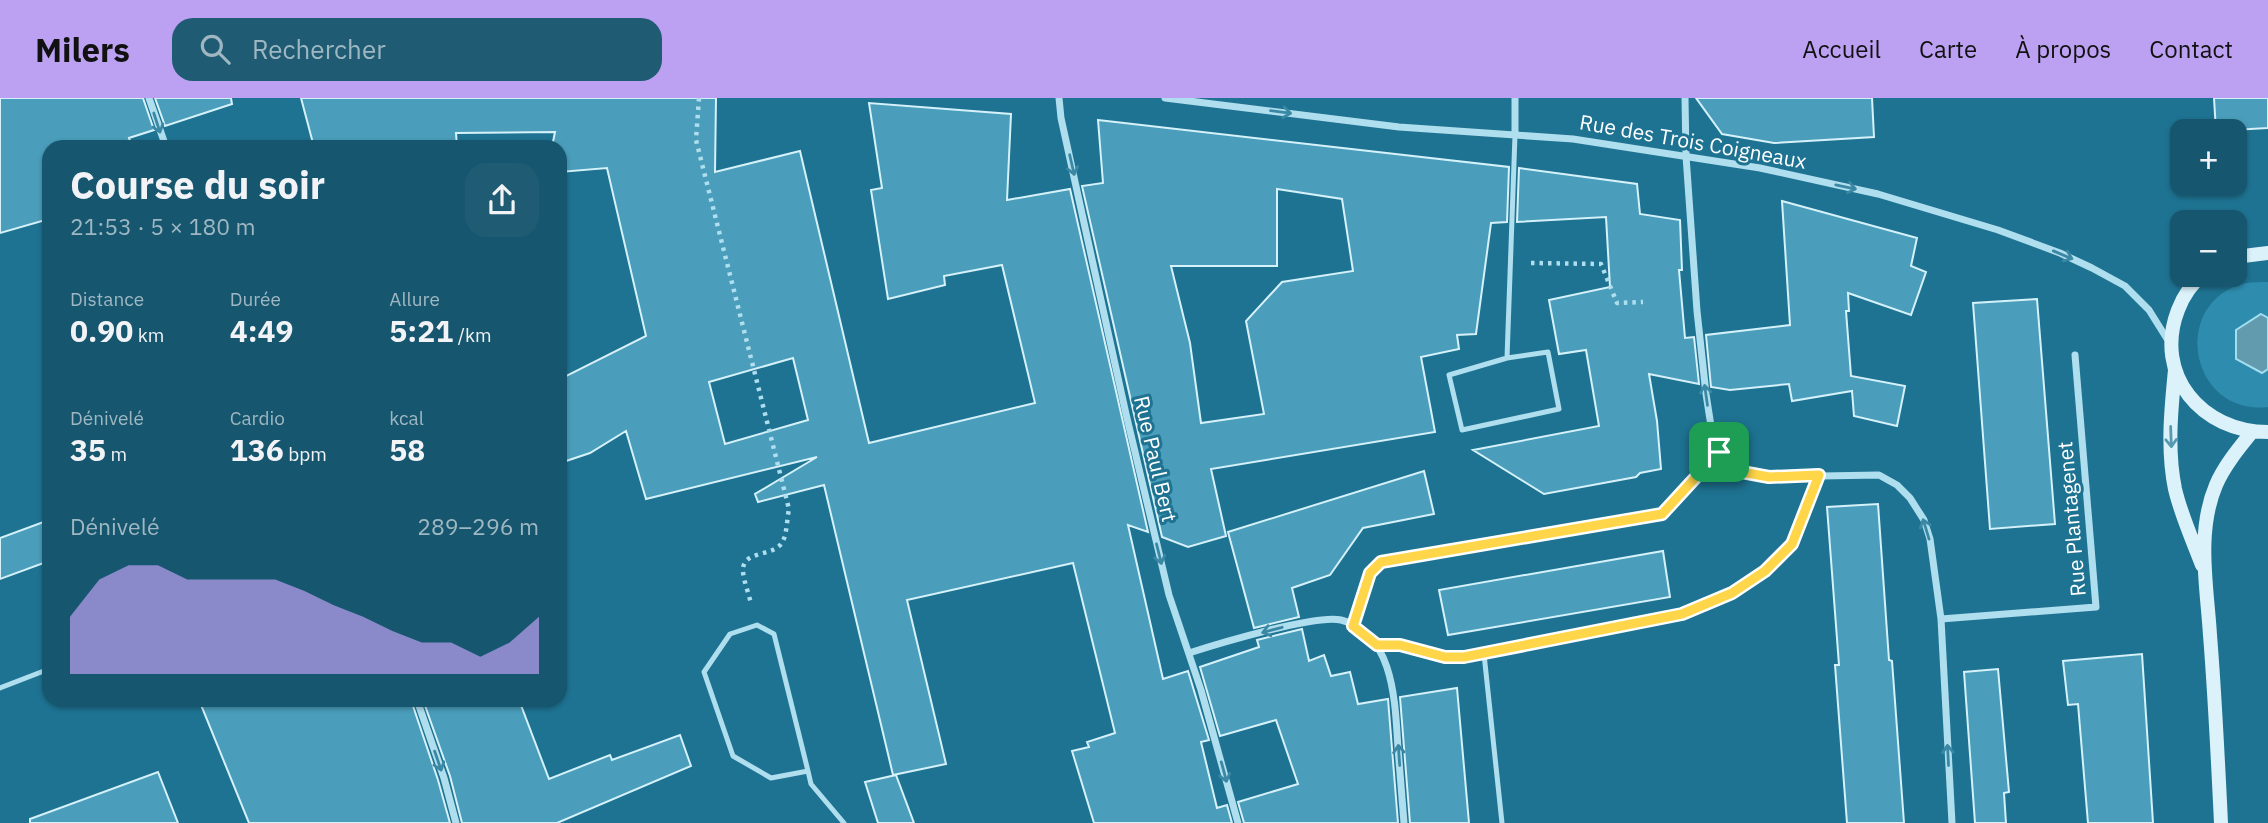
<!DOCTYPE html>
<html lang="fr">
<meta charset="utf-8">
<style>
:root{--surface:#16566e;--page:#1f5c73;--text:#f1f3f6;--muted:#9eb7c2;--accent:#bca0f2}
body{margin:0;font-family:"IBM Plex Sans",sans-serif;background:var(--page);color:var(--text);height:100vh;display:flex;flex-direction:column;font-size:26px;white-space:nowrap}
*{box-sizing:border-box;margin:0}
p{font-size:23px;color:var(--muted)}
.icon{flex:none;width:38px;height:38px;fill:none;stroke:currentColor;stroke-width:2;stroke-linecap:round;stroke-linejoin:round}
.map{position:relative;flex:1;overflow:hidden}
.sheet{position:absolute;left:42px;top:42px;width:525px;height:567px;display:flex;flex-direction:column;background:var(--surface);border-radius:21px;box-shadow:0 2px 5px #0004}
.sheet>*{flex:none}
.tools{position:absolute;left:2170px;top:21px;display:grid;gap:14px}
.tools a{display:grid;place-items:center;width:77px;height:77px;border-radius:14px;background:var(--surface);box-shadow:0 2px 5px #0004;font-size:35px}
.pin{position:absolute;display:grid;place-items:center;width:60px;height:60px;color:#fff;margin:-30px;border-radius:14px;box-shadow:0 4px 10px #0006}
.round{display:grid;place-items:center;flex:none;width:74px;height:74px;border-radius:21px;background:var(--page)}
.overview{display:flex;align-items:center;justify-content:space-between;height:119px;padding:0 28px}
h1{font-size:38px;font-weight:700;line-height:52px}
.metrics{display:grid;grid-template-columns:repeat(3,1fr);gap:10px;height:119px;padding:7px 28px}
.metrics div{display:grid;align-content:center}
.metrics b{font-size:30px;font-weight:700}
.metrics small{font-size:19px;font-weight:400}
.metrics p{font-size:19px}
.chart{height:196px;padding:14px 28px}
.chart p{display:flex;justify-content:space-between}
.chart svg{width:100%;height:126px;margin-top:7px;fill:var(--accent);opacity:.7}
header{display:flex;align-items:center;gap:42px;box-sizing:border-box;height:98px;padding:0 35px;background:var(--accent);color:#111}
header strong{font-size:33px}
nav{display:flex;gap:38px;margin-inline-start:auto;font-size:24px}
.search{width:490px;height:63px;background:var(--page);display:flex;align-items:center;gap:18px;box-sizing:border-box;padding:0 24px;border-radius:21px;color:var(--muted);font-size:26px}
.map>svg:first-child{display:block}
.green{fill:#2e8dae}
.water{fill:#629aae;stroke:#a2ddf0;stroke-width:2}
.building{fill:#4a9ebb;stroke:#d5f1fa;stroke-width:2;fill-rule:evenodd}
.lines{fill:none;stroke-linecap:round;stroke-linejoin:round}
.path{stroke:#afdeee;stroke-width:4.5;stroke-dasharray:3.5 5;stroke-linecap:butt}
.lane{stroke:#afdeee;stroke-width:5}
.street{stroke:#afdeee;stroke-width:7}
.secondary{stroke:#dcf2fa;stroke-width:14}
.oneway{stroke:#3b88a4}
.oneway2{stroke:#5799b1}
.route-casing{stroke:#fff;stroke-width:14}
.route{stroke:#ffd54a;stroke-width:9}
.labels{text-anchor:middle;stroke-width:6;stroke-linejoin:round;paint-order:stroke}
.street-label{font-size:21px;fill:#fff;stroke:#1e7392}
</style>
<header>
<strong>Milers</strong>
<div class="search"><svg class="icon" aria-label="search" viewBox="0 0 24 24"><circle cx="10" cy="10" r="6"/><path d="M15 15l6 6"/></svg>Rechercher</div>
<nav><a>Accueil</a><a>Carte</a><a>À propos</a><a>Contact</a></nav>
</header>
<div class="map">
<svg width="2268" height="725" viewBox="0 0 2268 725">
<rect width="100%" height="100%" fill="#1e7392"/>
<path class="green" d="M2268,184V309C2189,318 2169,203 2246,185C2253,184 2261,184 2268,184Z"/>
<path class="water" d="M2261,216L2268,220V271L2262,275L2236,261V232Z"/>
<path class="building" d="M0,0H143L154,32L129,40L132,49H49V121L0,135Z
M155,0H231L232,6L165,28Z
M301,0H716L715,74L800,53L869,345L1035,305L1002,167L944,178L945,187L888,201L871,92L882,90L869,5L1011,16L1007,102L1070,91L1148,434L1128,427L1163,581L1188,573L1209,642L1201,644L1217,710L1227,707L1232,725H1094L1072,653L1089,649L1087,644L1115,635L1073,465L907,502L946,666L893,677L824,387L758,404L755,396L817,359L646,401L626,333L590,355L560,365V281L646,238L607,70L560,74V49H552L555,34L456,35L457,49H314ZM793,260L808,322L725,346L709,284Z
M1696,0H1872L1874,39L1774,45L1722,36Z
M2214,0H2268V30L2216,33Z
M1098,22L1509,69L1507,124L1491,125L1476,236L1457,237L1459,251L1421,259L1435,334L1211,371L1226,438L1188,449L1162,439L1082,88L1103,85ZM1277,91L1342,101L1353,173L1282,184L1246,223L1264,316L1201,325L1190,245L1171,168H1277Z
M1519,70L1637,86L1640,116L1680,122L1682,172H1679L1685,240L1694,239L1699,286L1649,276L1657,323L1661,371L1640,375L1636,379L1544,396L1473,352L1599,328L1586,252L1559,256L1549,202L1610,189L1606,119L1517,124Z
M1782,103L1917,140L1911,168L1926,174L1911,217L1848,195L1849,213H1846L1851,278L1905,288L1897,328L1854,318L1852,293L1792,303L1789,286L1730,292L1711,289L1706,237L1790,227Z
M2037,201L2055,426L1990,431L1973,205Z
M1424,373L1434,416L1363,430L1330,477L1292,490L1299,519L1254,530L1228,434Z
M1878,406L1889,562L1892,563L1904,725H1847L1835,567H1839L1827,409Z
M49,422V463L0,481V440Z
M1663,453L1670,499L1448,537L1439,492Z
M1302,531L1309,563L1324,557L1331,578L1350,574L1358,606L1388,601L1398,725H1244L1238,704L1298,686L1276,622L1220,638L1200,569L1259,549L1257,542Z
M2142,556L2153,725H2088L2078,606L2068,607L2063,563Z
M1998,571L2009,694L2004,695L2006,725H1975L1964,574Z
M1457,590L1469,725H1410L1400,599Z
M199,602H411L438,682L450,725H249Z
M423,602H519L549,681L610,657L612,662L680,637L691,668L557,725H462L450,678Z
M158,674L178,725H30V721Z
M896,677L914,725H878L865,684Z"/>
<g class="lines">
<path class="path" d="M699,0L696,42L789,411C787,420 787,435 783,443C775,460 741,451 743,474C744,484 749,496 751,506
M1531,165L1601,166L1617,205L1643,204"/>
<path class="lane" d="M1548,254L1559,311L1462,332L1449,277L1507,260Z
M1507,260L1515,37
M1353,528L1370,475L1381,464L1662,416L1719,354
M1377,547H1400L1445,559H1464L1484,556L1502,725
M1484,556L1682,516L1732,495L1765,473L1792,446L1819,378
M0,590L49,571
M808,673L771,680L733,658L704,574L730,536L757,527L774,536L808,673L811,686L844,725"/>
<path class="street" d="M149,0L166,49
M1059,0L1061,20L1126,316L1169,497L1201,592L1238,725
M1165,0L1399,29L1573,41L1760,70L1878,96L1998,132L2060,155L2092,170L2125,188L2149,212L2169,244
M1685,0L1686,58L1697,213L1706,296L1711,328L1719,354L1742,374L1769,379L1879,377L1897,387L1910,400L1924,422L1930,441L1941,521L1952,725
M1515,37V0
M1941,521L2096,509L2075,257
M1189,555C1217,546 1316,516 1341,522C1395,535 1395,607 1398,650C1400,675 1402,700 1404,725
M417,602L444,680L456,725"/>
<path class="secondary" d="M2235,159L2268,155
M2203,177C2191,186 2183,199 2178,212C2153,277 2202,334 2268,334
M2175,272C2171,312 2167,352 2175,391C2181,417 2193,443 2202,467
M2221,725C2218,662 2215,599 2210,537C2207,488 2196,434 2216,387C2224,368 2239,350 2252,334"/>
</g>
<defs><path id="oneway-shaft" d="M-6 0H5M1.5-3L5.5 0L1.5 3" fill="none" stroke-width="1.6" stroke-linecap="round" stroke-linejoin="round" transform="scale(1.75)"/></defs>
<g class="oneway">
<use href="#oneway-shaft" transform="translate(1281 14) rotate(7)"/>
<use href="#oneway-shaft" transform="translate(157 25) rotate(72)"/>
<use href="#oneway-shaft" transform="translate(1072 67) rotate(77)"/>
<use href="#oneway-shaft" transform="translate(1846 89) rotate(12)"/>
<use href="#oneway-shaft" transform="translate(2063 157) rotate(23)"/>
<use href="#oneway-shaft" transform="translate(1706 297) rotate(-98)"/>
<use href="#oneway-shaft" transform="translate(1926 431) rotate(-107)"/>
<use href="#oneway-shaft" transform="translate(1159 456) rotate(76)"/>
<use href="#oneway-shaft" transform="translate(1272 532) rotate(165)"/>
<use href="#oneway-shaft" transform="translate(1399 657) rotate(-94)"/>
<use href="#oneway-shaft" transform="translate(1948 657) rotate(-93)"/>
<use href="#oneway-shaft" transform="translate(438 663) rotate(71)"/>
<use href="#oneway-shaft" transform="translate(1224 674) rotate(75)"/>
</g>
<use class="oneway2" href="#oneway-shaft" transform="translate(2171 339) rotate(88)"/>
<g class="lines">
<g class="route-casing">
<path id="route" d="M1719,354L1742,374L1769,379L1819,377L1792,446L1765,473L1732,495L1682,516L1464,559H1445L1400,547H1377L1353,528L1370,475L1381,464L1662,416Z"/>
</g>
<use href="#route" class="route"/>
</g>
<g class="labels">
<g class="street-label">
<text transform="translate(1693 44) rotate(10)" y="7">Rue des Trois Coigneaux</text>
<text transform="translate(1155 361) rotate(77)" y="7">Rue Paul Bert</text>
<text transform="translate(2072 421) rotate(-95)" y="7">Rue Plantagenet</text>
</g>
</g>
</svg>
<div class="tools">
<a>+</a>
<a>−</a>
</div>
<div class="pin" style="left:1719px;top:354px;background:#1e9e55"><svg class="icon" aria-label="arrive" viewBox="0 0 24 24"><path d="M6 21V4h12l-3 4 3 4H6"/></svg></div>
<section class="sheet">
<div class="overview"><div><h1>Course du soir</h1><p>21:53 · 5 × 180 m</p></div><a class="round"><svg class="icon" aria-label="share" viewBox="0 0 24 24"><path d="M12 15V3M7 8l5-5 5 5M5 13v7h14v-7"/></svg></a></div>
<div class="metrics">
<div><p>Distance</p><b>0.90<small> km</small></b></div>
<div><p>Durée</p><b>4:49</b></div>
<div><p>Allure</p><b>5:21<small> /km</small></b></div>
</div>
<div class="metrics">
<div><p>Dénivelé</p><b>35<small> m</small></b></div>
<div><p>Cardio</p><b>136<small> bpm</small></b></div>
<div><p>kcal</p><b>58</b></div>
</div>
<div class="chart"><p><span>Dénivelé</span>289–296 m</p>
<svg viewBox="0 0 160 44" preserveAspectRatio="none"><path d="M0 44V24L10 11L20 6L30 6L40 11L50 11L60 11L70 11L80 15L90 20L100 24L110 29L120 33L130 33L140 38L150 33L160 24V44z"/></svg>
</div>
</section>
</div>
